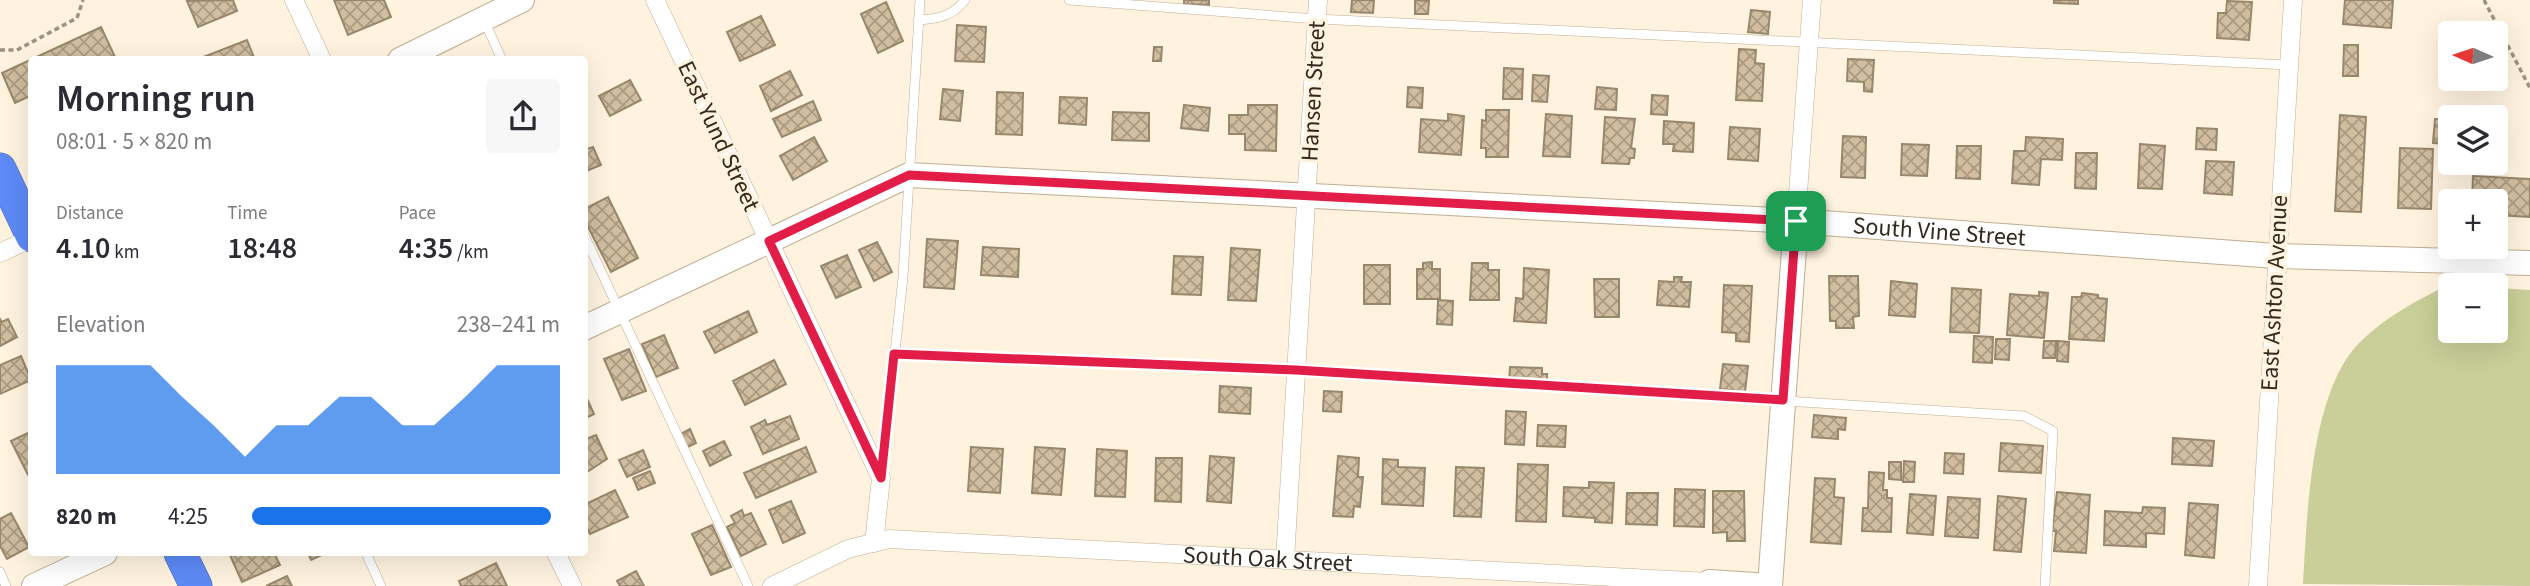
<!DOCTYPE html>
<meta charset="utf-8">
<style>
:root{--surface:#fff;--page:#f7f7f7;--text:#2b2b33;--muted:#7c7c81;--accent:#1a73e8}
body{margin:0;font-family:"Source Sans 3",sans-serif;background:var(--page);color:var(--text);height:100vh;display:flex;flex-direction:column;font-size:26px;white-space:nowrap}
*{box-sizing:border-box;margin:0}
p{font-size:23px;color:var(--muted)}
.icon{flex:none;width:38px;height:38px;fill:none;stroke:currentColor;stroke-width:2;stroke-linecap:round;stroke-linejoin:round}
.map{position:relative;flex:1;overflow:hidden}
.panel{position:absolute;left:28px;top:56px;width:560px;height:500px;display:flex;flex-direction:column;background:var(--surface);border-radius:7px;box-shadow:0 7px 28px #0002}
.panel>*{flex:none}
.needle{width:46px;rotate:273deg}
.fabs{position:absolute;left:2438px;top:21px;display:grid;gap:14px}
.fabs a{display:grid;place-items:center;width:70px;height:70px;border-radius:7px;background:var(--surface);box-shadow:0 7px 28px #0002;font-size:35px}
.pin{position:absolute;display:grid;place-items:center;width:60px;height:60px;color:#fff;margin:-30px;border-radius:14px;box-shadow:0 4px 10px #0006}
.round{display:grid;place-items:center;flex:none;width:74px;height:74px;border-radius:7px;background:var(--page)}
.overview{display:flex;align-items:center;justify-content:space-between;height:119px;padding:0 28px}
h1{font-size:38px;font-weight:600;line-height:52px}
.stats{display:grid;grid-template-columns:repeat(3,1fr);gap:10px;height:119px;padding:7px 28px}
.stats div{display:grid;align-content:center}
.stats b{font-size:30px;font-weight:600}
.stats small{font-size:19px;font-weight:400}
.stats p{font-size:19px}
.chart{height:196px;padding:14px 28px}
.chart p{display:flex;justify-content:space-between}
.chart svg{width:100%;height:126px;margin-top:7px;fill:var(--accent);opacity:.7}
ul{padding:0 28px;list-style:none;font-size:23px}
li{display:grid;grid-template-columns:112px 84px 1fr;align-items:center;height:52px}
li i{height:18px;border-radius:9px;background:var(--accent)}
.map>svg:first-child{display:block}
.grass{fill:#cace98}
.building{fill:url(#building-cross-hatch);stroke:#99876b;stroke-width:2}
.lines{fill:none;stroke-linecap:round;stroke-linejoin:round}
.lane-casing{stroke:#c0ad90;stroke-width:10}
.street-casing{stroke:#c0ad90;stroke-width:19}
.secondary-casing{stroke:#c0ad90;stroke-width:26}
.highway-casing{stroke:#4e68ab;stroke-width:33}
.path{stroke:#9c9283;stroke-width:3.5;stroke-dasharray:5 3.5;stroke-linecap:butt}
.lane{stroke:#fff;stroke-width:9}
.street{stroke:#fff;stroke-width:18}
.secondary{stroke:#fff;stroke-width:24}
.highway{stroke:#5d8af6;stroke-width:32}
.route-casing{stroke:#fff;stroke-width:14}
.route{stroke:#e11d48;stroke-width:9}
.labels{text-anchor:middle;stroke-width:7;stroke-linejoin:round;paint-order:stroke}
.street-label{font-size:24px;fill:#322a1f;stroke:#fff3e0}
</style>
<div class="map">
<svg width="2530" height="586" viewBox="0 0 2530 586">
<defs>
<pattern id="building-cross-hatch" width="8" height="8" patternUnits="userSpaceOnUse" patternTransform="scale(1.75)"><rect width="8" height="8" fill="#d1bda0"/><path d="M0 0l8 8M0 8l8-8" fill="none" stroke="#aa9a82"/></pattern>
</defs>
<rect width="100%" height="100%" fill="#fff3e0"/>
<path class="grass" d="M2448,285H2459H2450V331H2496V288L2530,290V586L2303,584C2307,517 2310,393 2359,343C2384,318 2417,300 2448,285Z"/>
<path class="building" d="M233,0L237,11L198,27L187,1Z
M334,0H384L391,17L348,35Z
M1184,0H1209V5L1184,4Z
M1352,0H1374L1373,13L1351,12Z
M1415,0L1429,1L1428,14H1415Z
M2054,0H2078V4L2054,3Z
M2345,0H2393L2391,28L2343,24Z
M2227,1L2252,2L2249,40L2217,38L2218,13H2226Z
M886,2L903,41L878,53L861,14Z
M1751,10L1770,12L1768,34L1748,32Z
M761,16L775,45L740,61L727,32Z
M957,25L986,27L984,62L955,61Z
M101,27L115,57L32,60V95L15,103L2,73Z
M247,40L255,60H204L203,57Z
M2344,45H2358V76H2343Z
M1154,47H1162L1161,61H1153Z
M1739,49L1756,50L1755,63L1764,64L1762,101L1736,100Z
M1848,59L1874,60L1872,92L1864,91V82L1847,81Z
M1504,68L1523,69L1522,99H1503Z
M790,71L802,95L771,111L760,86Z
M1533,75L1549,76L1547,102L1532,101Z
M630,80L641,100L610,116L599,96Z
M1408,87L1423,88L1422,108L1407,107Z
M1597,87L1617,89L1616,110L1595,109Z
M943,89L963,91L960,121L940,119Z
M997,92L1023,93L1022,135L996,134Z
M1652,95L1668,96L1667,115L1651,114Z
M1060,97L1087,98L1086,125L1059,123Z
M813,101L821,120L782,137L773,119Z
M1184,105L1210,108L1208,131L1181,128Z
M1248,105H1277L1276,151L1245,150V134H1229V115H1248Z
M1486,110H1509L1508,157H1486V148H1481L1482,120L1486,121Z
M1113,112L1149,113V141L1112,140Z
M1448,114L1464,116L1461,155L1419,152L1421,119L1448,121Z
M1546,114L1572,116L1570,157L1543,156Z
M2340,115L2366,117L2361,212L2335,211Z
M1605,117L1635,119L1631,148L1635,149L1634,158H1630L1629,164L1602,163Z
M2435,119L2450,120V144L2433,143Z
M1664,121L1694,123L1693,152L1673,151L1674,144H1663Z
M1730,127L1760,129L1758,161L1728,159Z
M2197,128L2217,129L2216,150L2196,149Z
M1843,136L1866,137L1865,178L1841,177Z
M814,137L827,161L793,180L780,156Z
M2026,137L2063,139L2062,160L2041,159L2039,185L2012,183L2014,151H2025Z
M1902,144L1929,145L1927,176L1901,175Z
M2140,144L2165,146L2162,189L2138,188Z
M1957,146H1981L1980,179L1956,178Z
M593,147L601,165L584,172V150Z
M2400,148L2433,149L2431,209L2398,208Z
M2076,153H2097L2096,189L2075,188Z
M2206,161L2234,162L2232,195L2204,193Z
M2473,176L2530,179V217L2496,215V201H2472Z
M608,197L638,258L611,272L584,219V209Z
M927,239L958,241L954,289L924,287Z
M877,242L892,272L874,281L859,250Z
M983,247L1019,249L1018,277L981,275Z
M1231,248L1260,250L1256,301L1228,300Z
M847,255L861,287L836,298L821,266Z
M1174,256L1203,257L1201,295L1172,294Z
M1432,262V269H1440V299H1417V269H1423V263Z
M1472,263H1488V270H1499V300H1470Z
M1364,265H1390V304H1364Z
M1524,268L1549,270L1546,323L1514,321L1516,298L1523,299Z
M1829,276H1858L1859,316L1853,317L1854,328H1836V321H1830Z
M1674,277H1682L1681,282H1691L1689,307L1657,305L1659,281L1674,282Z
M1594,279H1619V317H1595Z
M1891,281L1917,284L1915,317L1889,315Z
M1724,285L1752,286L1749,342L1736,341V333L1722,332Z
M1952,288L1981,290L1979,333L1950,332Z
M2039,292L2048,293L2044,338L2007,335L2010,294L2039,296Z
M2082,293L2098,295V298L2107,299L2104,341L2069,339L2072,297H2081Z
M1438,300L1453,301L1452,325L1437,324Z
M748,311L757,332L715,353L704,332Z
M0,319L2,322L8,319L17,337L0,346Z
M664,335L678,368L656,377L642,344Z
M1974,336L1993,337L1992,363L1973,362Z
M1996,339H2010L2009,360L1995,359Z
M2044,341H2056L2055,358H2043Z
M2058,341L2069,342L2068,362L2057,361Z
M629,349L646,391L622,400L604,359Z
M21,356L31,380L0,394V365Z
M774,360L786,384L745,405L733,381Z
M1723,364L1748,366L1745,392L1720,389Z
M1510,367L1542,368V374H1547V382L1509,383Z
M1220,386L1251,388L1250,414L1219,412Z
M1324,391L1342,392L1341,412L1323,411Z
M584,392L594,414L584,419Z
M1506,411L1526,412L1524,445L1505,444Z
M1814,415L1846,418L1845,430L1838,429V439L1812,437Z
M790,416L799,439L763,454L751,427L765,420L767,425Z
M1538,425L1566,426L1565,447L1537,446Z
M690,429L696,443L686,448L679,435Z
M32,431V473L28,475L11,441Z
M596,435L607,459L584,474V440Z
M2173,438L2214,441L2212,466L2172,464Z
M724,441L731,455L710,466L703,451Z
M2001,443L2043,446L2041,473L1999,471Z
M806,447L816,472L756,498L744,473Z
M971,447L1003,449L1000,493L968,491Z
M1035,447L1065,449L1061,495L1032,493Z
M1097,449L1127,451L1125,497L1095,496Z
M643,450L650,467L627,477L619,460Z
M1945,453L1964,454L1963,474L1944,473Z
M1210,456L1234,458L1231,503L1207,501Z
M1338,456L1359,458L1358,477H1363L1360,507L1354,506L1353,517L1333,516Z
M1156,458H1182L1181,502L1155,501Z
M1383,459L1398,460V467L1425,468L1423,506L1382,504Z
M1904,461L1915,462L1914,482H1903Z
M1889,462H1901V480L1889,479Z
M1518,464L1548,465L1546,522L1516,521Z
M1456,467L1484,468L1481,517L1454,516Z
M650,471L655,483L638,490L633,478Z
M1869,472L1884,473L1883,490H1887V498H1892L1891,532L1862,531L1863,508H1868Z
M1815,478L1835,479L1834,497L1844,498L1841,544L1811,542Z
M1589,482L1614,483L1612,523L1595,522V518L1563,516L1564,487L1589,488Z
M1675,489L1705,490L1704,527L1674,526Z
M615,490L628,517L590,534L584,522V505Z
M1713,491H1744L1745,541H1727V532L1713,533Z
M2057,492L2090,495L2086,553L2054,551L2056,531H2052Z
M1627,493H1658L1657,525L1626,524Z
M1910,494L1936,496L1933,535L1907,533Z
M1998,496L2026,499L2021,552L1994,550Z
M1948,497L1980,499L1978,538L1945,536Z
M791,501L805,533L783,543L769,510Z
M2189,503L2218,505L2214,558L2185,555Z
M2143,507L2165,508L2164,534L2146,533V547L2104,545L2105,511L2142,513Z
M742,510L744,516L751,513L766,544L741,556L727,527L735,523L731,516Z
M11,513L29,547L7,559L0,546V519Z
M712,525L731,567L711,575L692,534Z
M229,553H274L280,565L242,582Z
M308,553H326L311,560Z
M496,563L507,586H461L459,581Z
M636,571L644,586H620L617,581Z
M287,576L292,586H266Z"/>
<g class="lines">
<g class="lane-casing">
<path id="lane" d="M1069,0L1317,19L2289,65
M484,20L502,60
M918,20C938,19 953,16 965,0
M584,235L748,586
M895,354L1296,370L2024,416L2053,431L2045,586
M882,473L903,277L920,0
M366,553L381,586
M0,572L6,586"/>
</g>
<g class="street-casing">
<g id="street">
<path d="M294,0L322,60"/>
<path d="M655,0L881,478L874,543"/>
<path d="M1796,221L1812,0"/>
<path d="M0,253L32,238"/>
<path d="M556,553L572,586"/>
<path d="M1285,560L1318,0"/>
<path id="s1" d="M772,586L848,549L889,539L1709,582"/>
<path d="M2258,586L2293,0"/>
</g>
</g>
<g class="secondary-casing">
<g id="secondary">
<path d="M400,60L522,0"/>
<path id="s2" d="M584,328L909,175L1796,221L2276,256L2530,263"/>
<path d="M34,586L105,553"/>
<path d="M1709,586V582L1770,586L1796,221"/>
</g>
</g>
<g class="highway-casing">
<path id="highway" d="M0,169L32,236
M180,553L196,586"/>
</g>
<path class="path" d="M2484,0L2530,88
M0,50H17L77,18L83,0"/>
<use href="#lane" class="lane"/>
<use href="#street" class="street"/>
<use href="#secondary" class="secondary"/>
<use href="#highway" class="highway"/>
</g>
<g class="lines">
<g class="route-casing">
<path id="route" d="M909,175L1796,221L1783,400L1296,370L894,354L881,478L769,241Z"/>
</g>
<use href="#route" class="route"/>
</g>
<g class="labels">
<g class="street-label">
<text transform="translate(1313 91) rotate(-87)" y="8">Hansen Street</text>
<text transform="translate(719 136) rotate(65)" y="8">East Yund Street</text>
<text dy="8" stroke="none"><textPath href="#s2" startOffset="1391">South Vine Street</textPath></text>
<text transform="translate(2274 293) rotate(-87)" y="8">East Ashton Avenue</text>
<text dy="8" stroke="none"><textPath href="#s1" startOffset="506">South Oak Street</textPath></text>
</g>
</g>
</svg>
<div class="fabs">
<a><svg class="needle" viewBox="-14 -14 28 28"><path d="M0-13l5 13h-10z" fill="#e53935"/><path d="M0 13l5-13h-10z" fill="#7c7c81"/></svg></a>
<a><svg class="icon" aria-label="layers" viewBox="0 0 24 24"><path d="M12 4l9 5-9 5-9-5zM3 14l9 5 9-5"/></svg></a>
<a>+</a>
<a>−</a>
</div>
<div class="pin" style="left:1796px;top:221px;background:#1e9e55"><svg class="icon" aria-label="arrive" viewBox="0 0 24 24"><path d="M6 21V4h12l-3 4 3 4H6"/></svg></div>
<section class="panel">
<div class="overview"><div><h1>Morning run</h1><p>08:01 · 5 × 820 m</p></div><a class="round"><svg class="icon" aria-label="share" viewBox="0 0 24 24"><path d="M12 15V3M7 8l5-5 5 5M5 13v7h14v-7"/></svg></a></div>
<div class="stats">
<div><p>Distance</p><b>4.10<small> km</small></b></div>
<div><p>Time</p><b>18:48</b></div>
<div><p>Pace</p><b>4:35<small> /km</small></b></div>
</div>
<div class="chart"><p><span>Elevation</span>238–241 m</p>
<svg viewBox="0 0 160 44" preserveAspectRatio="none"><path d="M0 44V6L10 6L20 6L30 6L40 17L50 27L60 38L70 27L80 27L90 17L100 17L110 27L120 27L130 17L140 6L150 6L160 6V44z"/></svg>
</div>
<ul>
<li><b>820 m</b>4:25<i style="width:97%"></i></li>
</ul>
</section>
</div>
